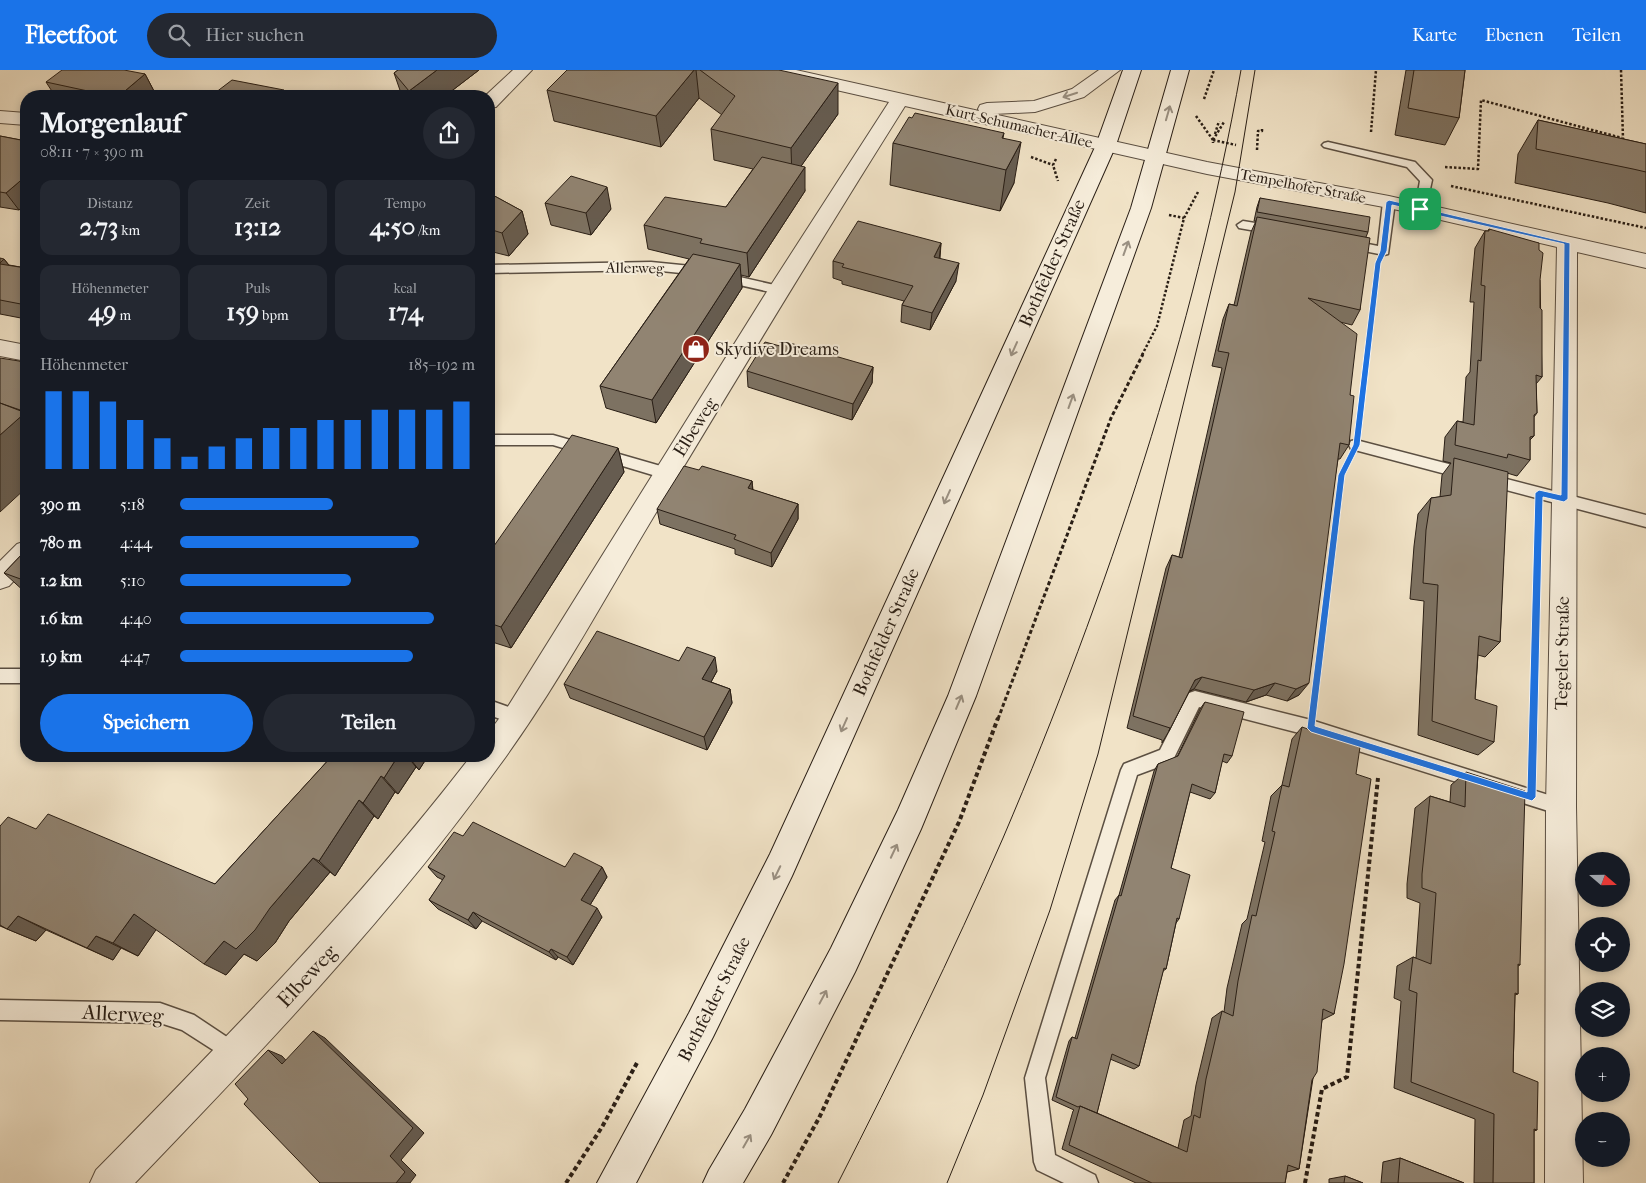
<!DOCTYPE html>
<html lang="de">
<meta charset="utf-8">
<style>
:root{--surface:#171b24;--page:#242831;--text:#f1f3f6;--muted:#9ea1a6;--accent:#1a73e8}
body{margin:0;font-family:"IM FELL French Canon",serif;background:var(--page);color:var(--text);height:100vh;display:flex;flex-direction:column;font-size:19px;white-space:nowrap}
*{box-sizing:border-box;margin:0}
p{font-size:16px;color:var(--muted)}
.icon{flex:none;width:28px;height:28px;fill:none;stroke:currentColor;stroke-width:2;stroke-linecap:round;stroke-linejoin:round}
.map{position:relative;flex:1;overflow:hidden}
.details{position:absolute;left:20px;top:20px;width:475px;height:672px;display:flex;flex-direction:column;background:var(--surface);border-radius:20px;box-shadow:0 2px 8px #0003}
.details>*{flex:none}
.needle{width:32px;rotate:110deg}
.tools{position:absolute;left:1575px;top:782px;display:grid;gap:10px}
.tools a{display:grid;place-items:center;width:55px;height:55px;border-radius:50%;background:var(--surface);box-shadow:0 2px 8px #0003;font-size:25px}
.pin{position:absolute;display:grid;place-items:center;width:42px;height:42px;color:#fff;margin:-21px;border-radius:10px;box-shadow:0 2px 8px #0006}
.round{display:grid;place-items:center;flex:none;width:52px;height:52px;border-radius:26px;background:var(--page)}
.head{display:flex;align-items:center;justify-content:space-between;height:85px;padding:0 20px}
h1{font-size:28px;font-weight:800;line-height:38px}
.figures{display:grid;grid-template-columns:repeat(3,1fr);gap:8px;height:85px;padding:5px 20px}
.figures div{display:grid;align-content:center;border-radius:12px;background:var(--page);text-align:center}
.figures b{font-size:25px;font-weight:800}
.figures small{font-size:14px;font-weight:400}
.figures p{font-size:14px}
.chart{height:140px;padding:10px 20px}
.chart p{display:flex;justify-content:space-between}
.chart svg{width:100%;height:90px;margin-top:5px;stroke:var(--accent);stroke-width:6}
.primary-button{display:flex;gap:10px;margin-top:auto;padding:10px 20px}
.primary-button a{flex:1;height:58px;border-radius:30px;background:var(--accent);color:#fff;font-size:20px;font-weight:800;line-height:58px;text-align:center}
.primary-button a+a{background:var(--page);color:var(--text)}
ul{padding:0 20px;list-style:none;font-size:16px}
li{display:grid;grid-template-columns:80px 60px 1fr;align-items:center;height:38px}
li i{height:12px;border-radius:6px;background:var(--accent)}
header{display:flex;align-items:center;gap:30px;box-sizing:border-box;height:70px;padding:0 25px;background:var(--accent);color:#fff}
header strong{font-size:24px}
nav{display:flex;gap:28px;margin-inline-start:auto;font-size:18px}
.search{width:350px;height:45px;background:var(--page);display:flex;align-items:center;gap:12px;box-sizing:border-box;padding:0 18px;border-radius:28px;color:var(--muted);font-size:19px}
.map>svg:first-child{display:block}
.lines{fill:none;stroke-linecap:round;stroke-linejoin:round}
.service-casing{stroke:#5b4f42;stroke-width:3}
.minor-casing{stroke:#5b4f42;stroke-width:2}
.secondary-casing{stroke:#291e15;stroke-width:2}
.path-far2{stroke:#291e15;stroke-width:2.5;stroke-dasharray:2.5 2;stroke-linecap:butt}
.path-far1{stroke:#291e15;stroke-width:3;stroke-dasharray:4 2.5;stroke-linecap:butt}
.path{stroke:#291e15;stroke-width:4;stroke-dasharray:4.5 3;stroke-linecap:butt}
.service{fill:#f6eddb;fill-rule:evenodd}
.minor{fill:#f6eddb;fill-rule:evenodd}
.secondary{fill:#f6eddb;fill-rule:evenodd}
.tram{stroke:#291e15;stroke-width:1}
.wall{fill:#7d7262;stroke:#291e15}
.shaded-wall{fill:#665c50;stroke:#291e15}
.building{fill:#918472;stroke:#291e15}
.oneway{stroke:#9a9082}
.route{fill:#1a73e8;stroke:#fff;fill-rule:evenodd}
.labels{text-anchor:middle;stroke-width:4;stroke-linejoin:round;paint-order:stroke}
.far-street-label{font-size:15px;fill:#291e15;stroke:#f6eddb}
.street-label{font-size:18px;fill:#291e15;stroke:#f6eddb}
.poi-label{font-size:18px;fill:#291e15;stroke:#f6eddb;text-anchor:start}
.near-street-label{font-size:21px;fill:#291e15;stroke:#f6eddb}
</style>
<header>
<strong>Fleetfoot</strong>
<div class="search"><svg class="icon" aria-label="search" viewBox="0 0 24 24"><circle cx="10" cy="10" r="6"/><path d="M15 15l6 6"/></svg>Hier suchen</div>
<nav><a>Karte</a><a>Ebenen</a><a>Teilen</a></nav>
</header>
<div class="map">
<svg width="1646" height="1113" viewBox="0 0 1646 1113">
<rect width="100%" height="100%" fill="#f1e3c7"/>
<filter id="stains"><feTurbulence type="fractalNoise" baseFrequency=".004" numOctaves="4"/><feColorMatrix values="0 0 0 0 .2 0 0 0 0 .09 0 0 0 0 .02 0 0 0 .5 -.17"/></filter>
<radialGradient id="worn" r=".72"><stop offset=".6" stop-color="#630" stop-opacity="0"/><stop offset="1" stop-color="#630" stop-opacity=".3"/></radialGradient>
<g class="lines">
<g class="service-casing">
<path id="service" d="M1328,72L1415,92L1432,110L1425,142H1417L1415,139L1420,111L1407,97L1324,77L1322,75L1324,73Z
M1389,128L1395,132L1388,184L1384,185L1344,177L1342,174L1348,170L1378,176L1383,132Z
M1243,151L1274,156L1280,160L1274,164L1239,158L1237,155Z
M651,192L691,196L779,216L785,220L779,224L691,204L651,200L489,203V195Z
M489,365H553L671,399L673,403L671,407L666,409L553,375H489Z
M1356,370L1646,445V457L1351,379L1349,375L1351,371Z
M0,599H26V613H0Z
M1195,621L1311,650L1561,729L1567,731L1570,737L1567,743L1561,745L1311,666L1199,637L1172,692L1137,705L1045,1008L1055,1085L1095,1105L1098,1113H1064L1037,1100L1034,1092L1025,1008L1121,700L1124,694L1160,680L1189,623Z
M489,630L523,642L526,647L523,652L517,655L489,645Z
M0,930L160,933L194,945L242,977L245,984L242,991L235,994L182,960L160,953L0,950Z"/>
</g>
<g class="minor-casing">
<path id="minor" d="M513,0H532L496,37L489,38V26H485Z
M763,0H796L979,41L978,39L980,35L987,33L1034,31L1072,19L1099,0H1120L1084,27L1035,42L993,44L1207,92L1389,126L1646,184V198L1577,182L1576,737L1583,1113H1545L1546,737L1557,177L1389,138L1207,104L905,36C820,171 737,308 654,446C604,529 557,617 499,696C391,846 263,980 135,1113H90L96,1100C227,967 357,834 471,686H489V662L507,638L771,215L889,32L766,4Z
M0,41L26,43V55L0,53Z
M0,270L26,275V291L0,286Z
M26,471V498L9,516L0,519V491L17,474Z"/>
</g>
<g class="secondary-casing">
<path id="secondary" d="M1123,0H1141L1116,75L792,806L713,967L636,1113H597L689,943L770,784L1096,75Z
M1171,0H1189L1151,138L976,626L921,759L855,902L771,1065L743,1113H703L709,1100L745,1039L831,878L898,740L948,626L1131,138Z"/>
</g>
<path class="path-far2" d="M1621,0L1623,69
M1204,29L1214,0
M1196,46L1213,70V73
M1371,62L1376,0
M1215,64L1219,51
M1213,70L1236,75
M1213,70L1224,52
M1257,80L1258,61H1262V58
M1031,87L1053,95
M1056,89L1053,95L1058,111
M1445,97L1478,99L1481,30L1622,68
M1451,116L1646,158
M1169,145L1184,148
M1142,285L1157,256L1184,148L1198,122
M1367,285L1377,202"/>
<path class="path-far1" d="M1359,353L1367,284
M1314,632L1341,405L1346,396
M998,649L1111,348L1143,284"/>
<path class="path" d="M566,1113L602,1057L638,991
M783,1113L819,1048L959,752L998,648
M1305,1113L1322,1019L1347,1007L1378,708"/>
<use href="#service" class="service"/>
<use href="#minor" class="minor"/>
<use href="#secondary" class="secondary"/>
<path class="tram" d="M838,1113C896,999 952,885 1003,768C1108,522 1194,264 1241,0
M947,1113L983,1025L1050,840L1098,684L1235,122L1255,0"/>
</g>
<path class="wall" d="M398,0H479L445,26H402L394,3Z
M567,0H779L838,44L801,96L805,121L749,207L741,205L742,218L656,353L606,338L600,316L689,189L648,179L644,155L726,137L753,99L714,90L711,59L722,45L699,28L661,77L554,51L547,20Z
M1406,0H1465L1459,48L1445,75L1395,65Z
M145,4L155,23L151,26H55L46,12Z
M1538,50L1646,74V143L1608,133L1515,113L1518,84Z
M1004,63L1003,68L1014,113L1000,141L890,115L893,73Z
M0,66L26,71V134L19,140L0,137Z
M489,123L522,141L528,164L509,186L489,181Z
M1260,128L1368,162L1366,167L1360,240L1352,255L1340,252L1350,325L1349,375L1340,389H1338L1299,625L1287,631L1266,625L1246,632L1194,619L1189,622L1169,661L1162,673V670L1127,658L1166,498L1172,485L1179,487L1222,298L1212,296L1223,249L1229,234L1234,235L1251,162L1256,151H1254L1257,137Z
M545,133L611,139L591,165L551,155Z
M1489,159L1540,210L1542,307L1536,314L1537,343L1534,347V366L1530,370V390L1517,406L1507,403L1500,572L1485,587L1478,585L1475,629L1494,672L1478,685L1418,665L1424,531L1410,529L1414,476L1418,444L1431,428L1440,427L1442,405L1451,393L1443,391L1445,367L1457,351L1463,352L1466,307L1470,302L1474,232H1470L1475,178L1485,161H1488Z
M941,173L940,189L956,211L930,260L901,252L902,235L904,231L842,214V211L833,208V191Z
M0,188L4,189L9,195L26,198V249L0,244Z
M780,276L873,297L872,313L852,350L748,317L747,301Z
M618,378L624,402L511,578L489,571V483Z
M699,400L752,411L753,420L798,434V449L772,497L735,484V479L660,454L657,439Z
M26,480V523L4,503Z
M679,591L717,601L711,612L730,619L732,633L707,680L570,628L564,614Z
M1205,632L1232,686L1227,693L1222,691L1215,723L1210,729L1190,722L1171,798L1179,849L1176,853L1166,899L1163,901L1139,996L1134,999L1110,989L1097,1043L1178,1078L1184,1050L1191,1046L1196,1015L1212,948L1222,941L1224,942L1227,918L1242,854L1247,849L1265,772L1262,771L1271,726L1282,715L1292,669L1302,657L1356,704L1334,944L1322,950L1299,1099L1287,1102L1285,1113H1136L1062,1079L1073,1041L1074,1040L1052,1030L1069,971L1072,967L1075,968L1115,830L1119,825L1154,701L1158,694L1177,687L1200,639Z
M332,686H428L419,700L416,697L398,724L395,722L378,749L374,746L335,806L330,802L289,851L275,873L257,891L244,884L226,905L156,859L138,886L121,878L113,890L46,860L36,871L0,856L36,759L215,814Z
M1466,702L1520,895L1518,896V924L1515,925L1513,1002L1537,1060L1534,1061V1113H1474L1475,1049L1394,1018L1401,931L1394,928L1397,896L1413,887L1416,888L1420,833L1407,828V814L1415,738L1430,726L1450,732L1451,715Z
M463,766L565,797H602L607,807L590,835L602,847L573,895L558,887L556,890L482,851L476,859L438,839L429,830L443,810L437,807L428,797Z
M1400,1088L1464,1113H1381L1383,1092Z
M1345,1106L1363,1113H1329V1109Z"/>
<path class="shaded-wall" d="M437,0H479L445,26H411L409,21Z
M694,0H696L699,28L661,77L656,46Z
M145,4L155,23L151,26H119Z
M838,13V44L792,109L791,78Z
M284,20L287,26H277Z
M1021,72L1014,113L1000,141L1006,100Z
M805,97V121L749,207L747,183Z
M26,106V134L19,140L6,123Z
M607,117L611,139L591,165L586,143Z
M522,141L528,164L509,186L502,163Z
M941,173L939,190L934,187Z
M4,189L17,206L0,195V193Z
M959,193L956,211L930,260L932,243Z
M740,194L742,218L656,353L652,330Z
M873,297L872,313L852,350L853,334Z
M26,342V418L0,442V365Z
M618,378L624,402L511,578L501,557Z
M752,411L753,427L748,418Z
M798,434V449L772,497L771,483Z
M715,587L717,601L705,623L702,609Z
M1202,607L1194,619L1187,622L1195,610Z
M1275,613L1266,625L1246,632L1254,620Z
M1309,613L1299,625L1287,631L1296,619Z
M730,619L732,633L707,680L704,667Z
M398,686H407L416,697L398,724L384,708Z
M408,686H428L419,700Z
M381,706L395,722L378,749L363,733Z
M359,730L374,746L335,806L319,791Z
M313,788L330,802L289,851L275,873L257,891L244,884L226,905L204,894L224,871L270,838Z
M602,797L607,807L587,840L581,830Z
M597,838L602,847L573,895L567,887Z
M473,842L482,851L476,859L468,850Z
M134,844L158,857L138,886L113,873Z
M18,846L46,860L36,871L7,859Z
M96,866L121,878L113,890L87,878Z
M551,879L558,887L556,890L549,882Z
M313,961L325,968L424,1063L401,1090L416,1105L410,1113H396Z
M268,980L282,986L295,1000L282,994Z"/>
<path class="building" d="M62,0H124L145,4L119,26H111L46,12Z
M398,0H437L409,21L394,3Z
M567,0H694L656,46L547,20Z
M700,0H779L838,13L791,78L711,59L735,26Z
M1414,0H1465L1459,48L1408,38Z
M232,10L284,20L277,26H211Z
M915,43L1004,63L1002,68L1021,72L1006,100L893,73L909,47L912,48Z
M1538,50L1646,74V102L1633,99L1536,79Z
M0,66L26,71V106L6,123L0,122Z
M762,87L805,97L747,183L700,173L702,169L644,155L665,127L726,137Z
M571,106L607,117L586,143L545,133Z
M489,123L522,141L502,163L489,159Z
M1260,128L1370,147L1368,162L1257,142Z
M1257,147L1370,168L1360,240L1308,228L1357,264L1350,325L1354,326L1349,375L1340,373L1309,613L1296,619L1275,613L1254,620L1202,607L1195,610L1169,661L1170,658L1133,646L1172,485L1182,488L1229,283L1218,281L1229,234L1237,236Z
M858,151L941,173L934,187L959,193L932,243L902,235L913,216L842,197L844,194L833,191Z
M1489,159L1539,173V180L1543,183L1540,210V238L1542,240V307L1536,305L1537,343L1534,345V366L1530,367V390L1508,384L1507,388L1455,375L1457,351L1474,355L1478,290L1481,291L1485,216L1481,215L1485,161H1489Z
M693,184L740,194L652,330L600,316Z
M0,194L26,198V235L0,230Z
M783,271L873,297L853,334L747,301L765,272L780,276Z
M0,288L19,291L26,294V343L0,333Z
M0,333L26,342L0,365Z
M572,365L618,378L501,557L489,553V483Z
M1454,388L1508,402L1500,572L1479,566L1475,629L1497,636L1494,672L1432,651L1438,515L1423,513L1426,460L1431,428L1451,425Z
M684,396L699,400L702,396L752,411L748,418L798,434L771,483L734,469L736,465L657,439Z
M26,480V511L4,503Z
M597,561L679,591L687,577L715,587L702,609L730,619L704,667L564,614Z
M1205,632L1244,642L1232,686L1224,684L1215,723L1192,714L1171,798L1190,805L1179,849L1177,848L1166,899L1164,898L1139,996L1112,984L1097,1043L1080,1036L1078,1037L1056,1027L1072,967L1077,969L1119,825L1121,826L1158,694L1178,686Z
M1302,657L1360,677L1356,704L1371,709L1344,894L1334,944L1323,939L1317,1002L1312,1010L1299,1099L1288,1095L1285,1113H1152L1069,1075L1080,1036L1187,1082L1194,1045L1200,1048L1206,1009L1222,941L1233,946L1238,911L1252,845L1256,846L1275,762L1272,761L1282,715L1289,717Z
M332,686H398L384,708L381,706L363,733L359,730L319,791L313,788L270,838L255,860L236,879L224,871L204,894L134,844L113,873L96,866L87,878L18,846L7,859L0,855V756L8,747L36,759L48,744L215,814Z
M1466,702L1525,721L1520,895L1518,894V924L1515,923L1513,1002L1538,1012L1537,1060L1534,1059V1113H1493L1494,1044L1411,1012L1417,923L1409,920L1413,887L1431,894L1436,823L1422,818V804L1430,726L1465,737Z
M473,752L565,797L574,783L602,797L581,830L597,838L567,887L551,879L549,882L473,842L468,850L429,830L445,806L428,797L454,762L463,766Z
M313,961L413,1058L390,1086L405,1102L396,1113H320L244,1034L248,1029L235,1014L268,980L282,994Z
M1400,1088L1464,1113H1398Z
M1345,1106L1363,1113H1344Z"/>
<defs><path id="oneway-shaft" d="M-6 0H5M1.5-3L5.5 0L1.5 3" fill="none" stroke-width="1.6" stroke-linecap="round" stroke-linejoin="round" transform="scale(1.25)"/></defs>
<g class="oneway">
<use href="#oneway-shaft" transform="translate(1070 25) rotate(162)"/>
<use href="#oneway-shaft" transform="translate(1168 43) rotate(-74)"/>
<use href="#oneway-shaft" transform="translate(1126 178) rotate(-70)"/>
<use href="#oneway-shaft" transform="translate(1014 279) rotate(114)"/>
<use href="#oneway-shaft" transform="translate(1071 331) rotate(-70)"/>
<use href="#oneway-shaft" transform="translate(947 427) rotate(114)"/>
<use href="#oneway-shaft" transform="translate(959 632) rotate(-67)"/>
<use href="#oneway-shaft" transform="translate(844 655) rotate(114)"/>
<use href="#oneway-shaft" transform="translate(894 781) rotate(-65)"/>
<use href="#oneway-shaft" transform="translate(777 803) rotate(116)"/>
<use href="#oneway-shaft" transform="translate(823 927) rotate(-62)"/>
<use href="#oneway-shaft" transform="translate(747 1071) rotate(-60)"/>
</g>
<path class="route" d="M1389,130L1570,173L1568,429L1564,432L1543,427L1536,727L1532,731L1311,662L1307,658L1338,405L1353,375L1375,193L1380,181L1386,132ZM1392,135L1564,174L1561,425L1539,420L1535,423L1527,722L1315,656L1345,405L1360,375L1381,193L1387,181Z"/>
<defs>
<g id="shop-disc" transform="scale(1.4375)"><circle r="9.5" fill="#8f2418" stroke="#f6eddb"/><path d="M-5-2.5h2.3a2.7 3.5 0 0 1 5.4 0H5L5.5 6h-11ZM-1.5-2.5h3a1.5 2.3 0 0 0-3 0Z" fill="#fff"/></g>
</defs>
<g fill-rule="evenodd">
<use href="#shop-disc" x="696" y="279"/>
</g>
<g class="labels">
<g class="far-street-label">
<text transform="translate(1019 56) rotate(13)" y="5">Kurt-Schumacher-Allee</text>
<text transform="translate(1303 116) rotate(11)" y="5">Tempelhofer Straße</text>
<text transform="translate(635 198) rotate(1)" y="5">Allerweg</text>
</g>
<g class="street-label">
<text transform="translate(1052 193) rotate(-66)" y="6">Bothfelder Straße</text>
<text transform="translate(695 357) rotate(-58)" y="6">Elbeweg</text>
<text transform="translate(886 562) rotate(-66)" y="6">Bothfelder Straße</text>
<text transform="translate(1562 583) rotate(-89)" y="6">Tegeler Straße</text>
<text transform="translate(714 929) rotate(-63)" y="6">Bothfelder Straße</text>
</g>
<g class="poi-label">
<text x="715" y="285">Skydive Dreams</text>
</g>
<g class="near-street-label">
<text transform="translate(307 906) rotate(-47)" y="7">Elbeweg</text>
<text transform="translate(123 944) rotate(3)" y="7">Allerweg</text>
</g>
</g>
<rect width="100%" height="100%" filter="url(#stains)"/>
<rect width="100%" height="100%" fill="url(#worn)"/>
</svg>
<div class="tools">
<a><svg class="needle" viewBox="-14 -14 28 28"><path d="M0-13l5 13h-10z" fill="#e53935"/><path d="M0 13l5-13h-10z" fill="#9ea1a6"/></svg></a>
<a><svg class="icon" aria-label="locate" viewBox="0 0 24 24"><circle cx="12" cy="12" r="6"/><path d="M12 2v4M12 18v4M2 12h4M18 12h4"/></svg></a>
<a><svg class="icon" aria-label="layers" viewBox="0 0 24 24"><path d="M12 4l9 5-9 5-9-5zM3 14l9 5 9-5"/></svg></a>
<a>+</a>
<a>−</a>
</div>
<div class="pin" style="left:1420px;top:139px;background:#1e9e55"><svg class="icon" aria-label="arrive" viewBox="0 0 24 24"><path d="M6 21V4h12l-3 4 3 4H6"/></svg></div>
<section class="details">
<div class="head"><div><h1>Morgenlauf</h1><p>08:11 · 7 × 390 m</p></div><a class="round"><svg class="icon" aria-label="share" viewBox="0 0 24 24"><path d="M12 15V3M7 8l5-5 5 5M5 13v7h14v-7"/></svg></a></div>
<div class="figures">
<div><p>Distanz</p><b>2.73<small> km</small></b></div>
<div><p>Zeit</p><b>13:12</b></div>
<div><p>Tempo</p><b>4:50<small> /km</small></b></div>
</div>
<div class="figures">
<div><p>Höhenmeter</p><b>49<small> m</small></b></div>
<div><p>Puls</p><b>159<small> bpm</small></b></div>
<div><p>kcal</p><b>174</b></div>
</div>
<div class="chart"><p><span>Höhenmeter</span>185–192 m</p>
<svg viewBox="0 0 160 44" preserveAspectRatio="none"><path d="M5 44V6M15 44V6M25 44V11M35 44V20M45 44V29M55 44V38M65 44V33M75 44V29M85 44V24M95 44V24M105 44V20M115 44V20M125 44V15M135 44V15M145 44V15M155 44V11"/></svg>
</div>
<ul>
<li><b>390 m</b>5:18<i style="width:52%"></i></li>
<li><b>780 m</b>4:44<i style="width:81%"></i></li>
<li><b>1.2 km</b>5:10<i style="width:58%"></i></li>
<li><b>1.6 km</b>4:40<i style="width:86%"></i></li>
<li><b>1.9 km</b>4:47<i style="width:79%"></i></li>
</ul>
<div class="primary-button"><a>Speichern</a><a>Teilen</a></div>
</section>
</div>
